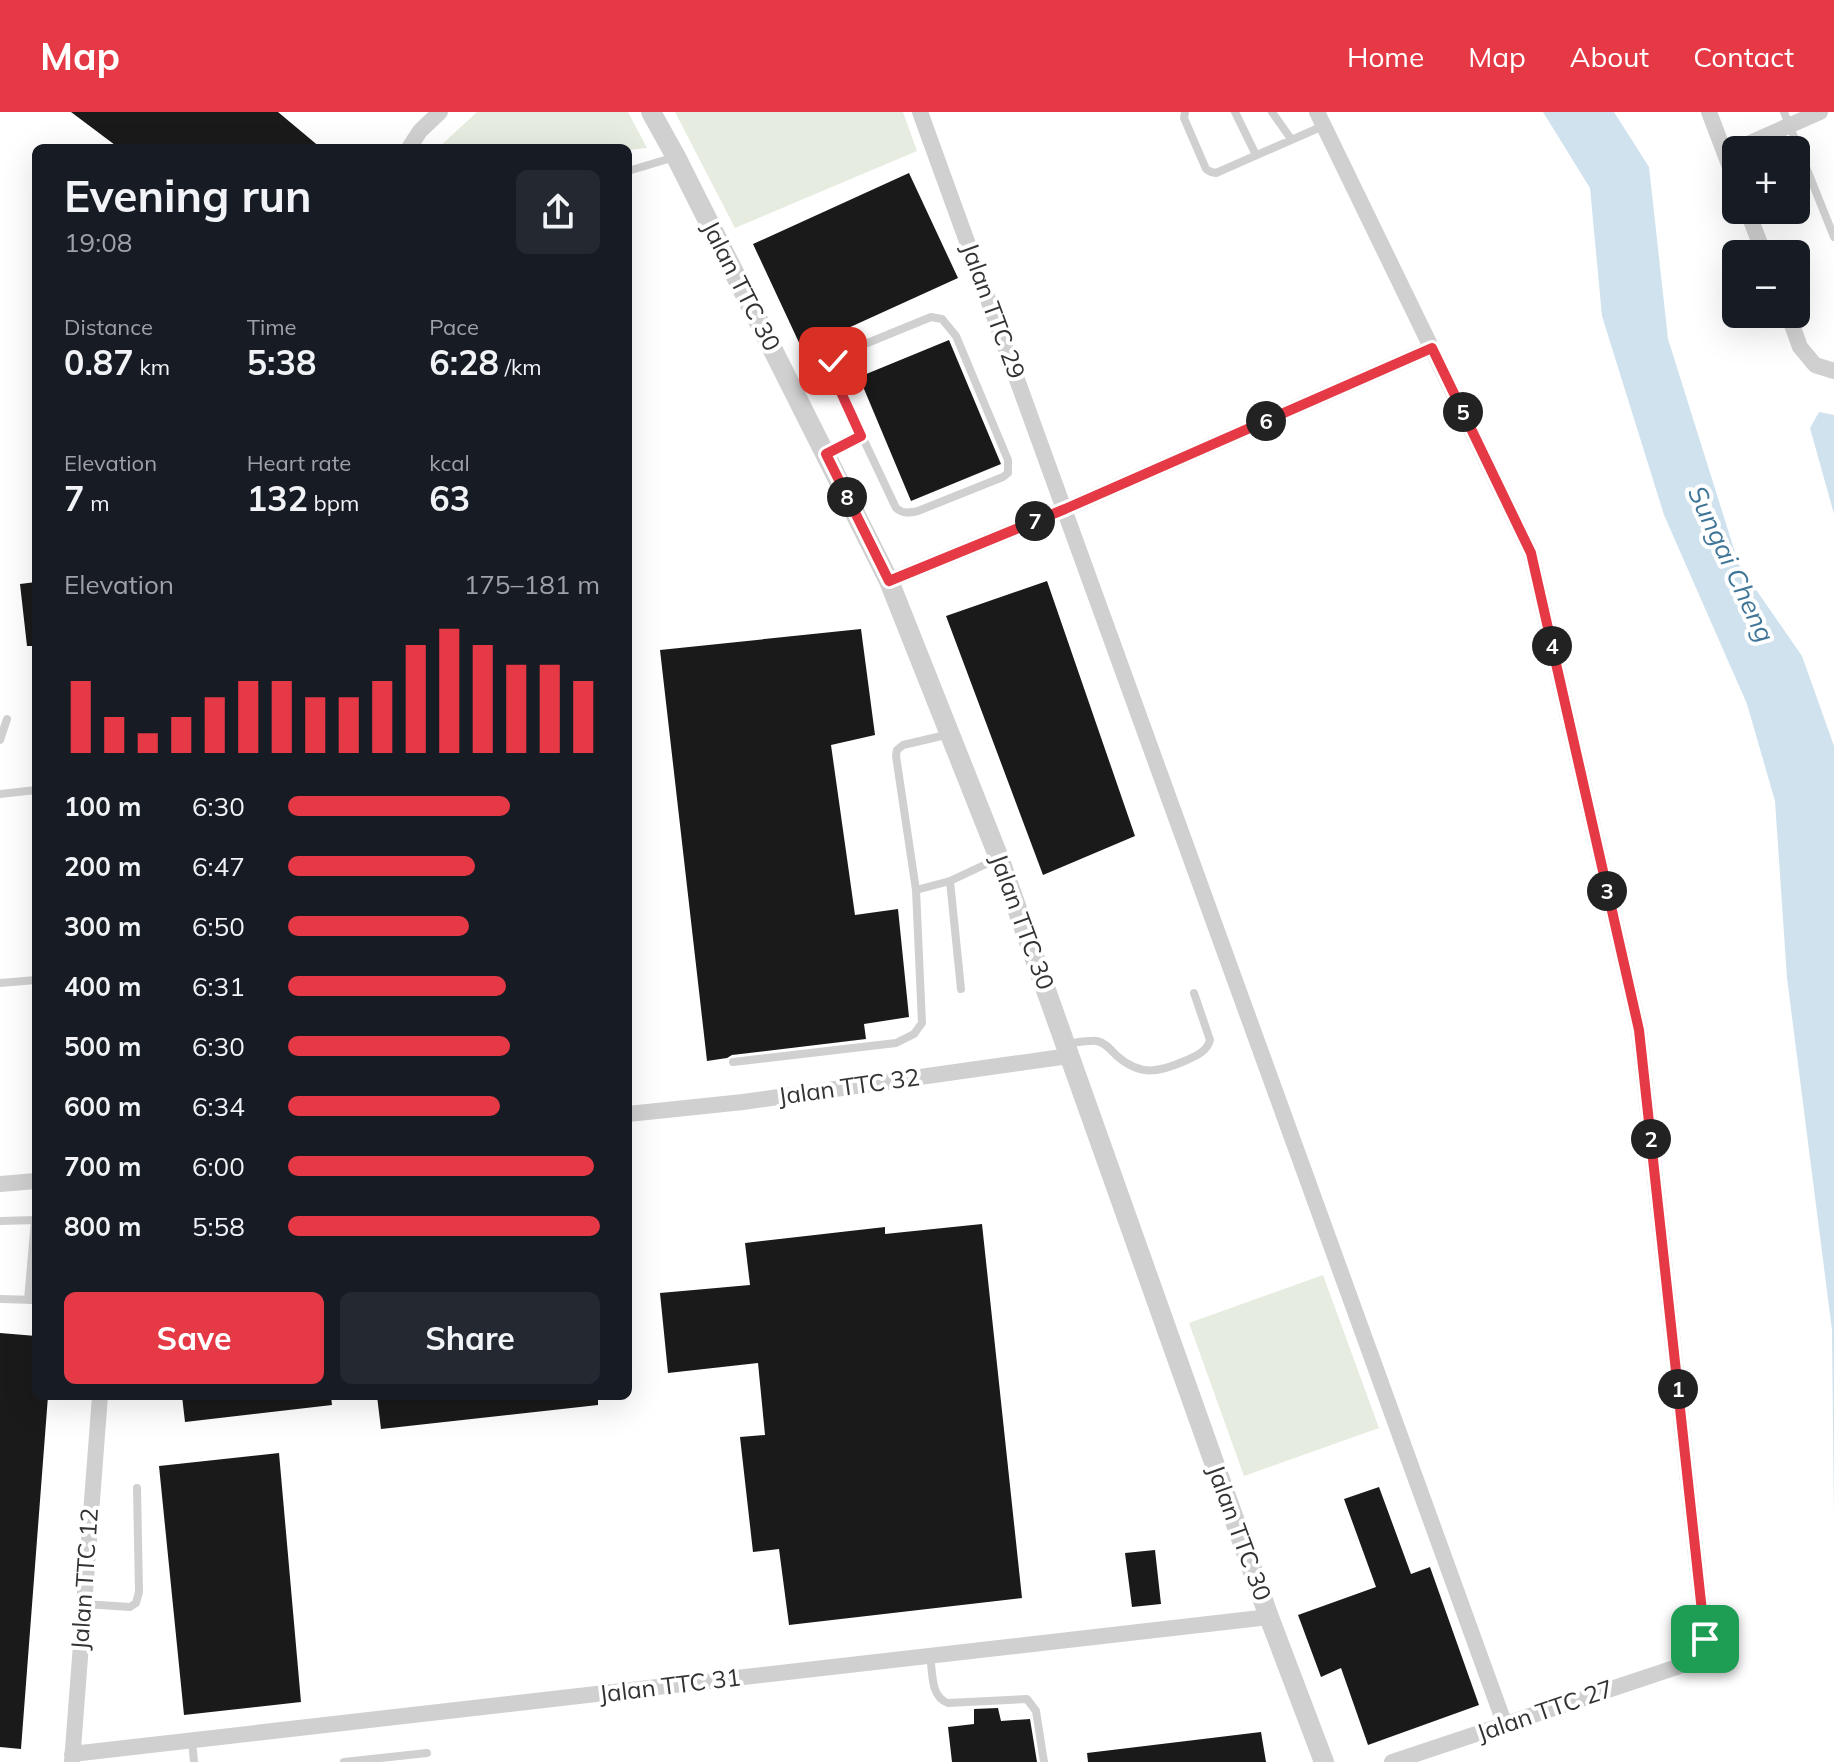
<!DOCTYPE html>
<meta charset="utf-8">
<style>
:root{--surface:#171b24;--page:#242831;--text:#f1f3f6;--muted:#9ea1a6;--accent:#e63946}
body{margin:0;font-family:Mulish,sans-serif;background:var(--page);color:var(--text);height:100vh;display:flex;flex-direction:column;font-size:30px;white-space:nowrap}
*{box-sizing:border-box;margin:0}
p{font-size:26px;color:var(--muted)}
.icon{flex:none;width:44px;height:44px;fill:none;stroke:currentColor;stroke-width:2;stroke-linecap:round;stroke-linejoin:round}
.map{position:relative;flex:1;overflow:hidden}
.side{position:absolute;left:32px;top:32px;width:600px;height:1256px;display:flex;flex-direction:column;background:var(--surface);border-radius:12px;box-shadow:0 8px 32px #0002}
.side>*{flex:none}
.controls{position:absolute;left:1722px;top:24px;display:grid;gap:16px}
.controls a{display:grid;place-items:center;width:88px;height:88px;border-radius:12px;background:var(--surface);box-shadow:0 8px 32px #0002;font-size:40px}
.pin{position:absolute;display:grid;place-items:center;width:68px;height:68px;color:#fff;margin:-34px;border-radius:16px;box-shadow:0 4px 12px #0006}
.km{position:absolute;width:40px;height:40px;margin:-20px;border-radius:50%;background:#222;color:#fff;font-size:22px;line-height:40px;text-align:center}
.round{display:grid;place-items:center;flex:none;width:84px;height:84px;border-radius:12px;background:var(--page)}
.overview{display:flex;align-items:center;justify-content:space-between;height:136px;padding:0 32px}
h1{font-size:44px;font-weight:700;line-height:60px}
.metrics{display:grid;grid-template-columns:repeat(3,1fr);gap:12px;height:136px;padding:8px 32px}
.metrics div{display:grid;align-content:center}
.metrics b{font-size:34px;font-weight:700}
.metrics small{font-size:22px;font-weight:400}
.metrics p{font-size:22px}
.chart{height:224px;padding:16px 32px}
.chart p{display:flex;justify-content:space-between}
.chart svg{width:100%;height:144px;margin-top:8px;stroke:var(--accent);stroke-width:6}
.action{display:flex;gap:16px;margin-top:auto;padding:16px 32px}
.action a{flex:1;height:92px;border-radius:12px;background:var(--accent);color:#fff;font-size:32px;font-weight:700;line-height:92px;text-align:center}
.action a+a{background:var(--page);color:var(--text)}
ul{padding:0 32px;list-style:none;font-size:26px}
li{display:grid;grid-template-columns:128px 96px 1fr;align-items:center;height:60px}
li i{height:20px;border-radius:10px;background:var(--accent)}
header{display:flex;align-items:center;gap:48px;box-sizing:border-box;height:112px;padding:0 40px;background:var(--accent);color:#fff}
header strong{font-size:38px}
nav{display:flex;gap:44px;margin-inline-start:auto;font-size:28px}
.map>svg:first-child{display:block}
.green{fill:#e6ecdf}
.water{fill:#cfe2ee}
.building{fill:#1a1a1a}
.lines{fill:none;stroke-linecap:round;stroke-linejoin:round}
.service{stroke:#d0d0d0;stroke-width:8}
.minor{stroke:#d0d0d0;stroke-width:16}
.tertiary{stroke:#d0d0d0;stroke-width:20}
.route-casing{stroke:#fff;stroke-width:16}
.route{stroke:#e63946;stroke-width:10}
.labels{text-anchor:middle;stroke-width:8;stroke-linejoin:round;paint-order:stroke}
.street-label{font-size:24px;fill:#333;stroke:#fff}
.water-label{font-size:26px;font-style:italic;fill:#3f7597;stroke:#fff}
</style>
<header>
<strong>Map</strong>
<nav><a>Home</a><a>Map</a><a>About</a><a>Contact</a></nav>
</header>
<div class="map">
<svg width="1834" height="1650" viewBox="0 0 1834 1650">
<rect width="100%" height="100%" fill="#fff"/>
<path class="green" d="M477,0H628L647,36L628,38V36H438Z
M675,0H903L917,39L735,116Z
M1323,1163L1379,1316L1244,1364L1189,1211Z"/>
<path class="water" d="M1543,0H1614L1649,55L1668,227L1739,453L1802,544L1834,634V1408L1832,1218L1787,866L1775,689L1747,592L1664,403L1602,204L1590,76Z
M1819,300L1834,303V402L1810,316Z"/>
<path class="building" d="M71,0H278L321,36H119Z
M909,61L958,166L802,237L753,132Z
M949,228L1001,352L911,389L859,265Z
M1047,469L1135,724L1043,763L946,504Z
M36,470V534H27L20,472Z
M861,517L875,623L831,633L855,803L898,797L909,905L864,912L866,927L732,943L727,946L707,949L660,538Z
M982,1112L1022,1486L789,1513L779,1437L753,1440L740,1325L765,1323L758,1251L668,1261L660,1181L750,1173L745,1131L885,1115V1122Z
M0,1221L36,1224V1284H48L21,1637L0,1635Z
M182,1284H331L332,1293L185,1310Z
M377,1284H598V1293L381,1317Z
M279,1341L301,1590L184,1603L159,1354Z
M1379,1375L1411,1462L1430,1455L1479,1593L1368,1633L1341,1556L1321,1565L1298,1503L1376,1475L1344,1387Z
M1155,1438L1161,1492L1132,1495L1125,1441Z
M998,1596L1001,1609L1030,1607L1037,1650H952L948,1615L974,1612V1597Z
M1261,1620L1266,1650H1088L1087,1641Z"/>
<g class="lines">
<path class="service" d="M1185,0L1184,6L1206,57L1211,60L1216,61L1323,14
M1235,0L1256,43
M1272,0L1291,27
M1784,0L1834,125
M628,59L675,45
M931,205L942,207L956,224L1008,348V361L1003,365L918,399C909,401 903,402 896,396L834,265L833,249L838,243Z
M826,342L861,324
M950,622L903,633L897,638L896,644L916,778L950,769L999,746
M0,628L7,607
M0,682L36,678
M950,769L961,877
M0,871L36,868
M1065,932C1075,931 1087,928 1097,929C1106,931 1111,938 1117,944C1141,965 1160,960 1187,948C1198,943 1207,939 1210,928L1194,881
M733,950L896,931L914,922L922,911L916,778
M0,1109L36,1108
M0,1187L36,1188
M28,1188L35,1108
M84,1492L130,1495L136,1491L139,1480L137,1376
M930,1544C933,1560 930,1585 948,1591L1027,1587L1036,1599L1044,1650
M192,1629L194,1650
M344,1650L427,1641"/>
<path class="minor" d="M920,0L1505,1613
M1317,0L1531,441L1639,918L1705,1527V1539L1698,1548L1392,1650
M1709,0L1736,71
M409,36L420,19L440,0
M1725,42L1820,0
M1747,98L1764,142
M1788,202L1800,235L1815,253L1834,259
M889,469L1065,397L1432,236
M628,1002L743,990L1069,944
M0,1072L36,1069
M72,1642L1269,1505
M72,1650L100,1284"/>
<path class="tertiary" d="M651,0L676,45L889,469L999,746L1269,1505L1324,1650"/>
</g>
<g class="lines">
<g class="route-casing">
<path id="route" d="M833,249L834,265L861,324L826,342L889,469L1065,397L1432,236L1531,441L1639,918L1705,1527"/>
</g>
<use href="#route" class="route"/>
</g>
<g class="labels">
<g class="street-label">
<text transform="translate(741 174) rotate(63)" y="8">Jalan TTC 30</text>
<text transform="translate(993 199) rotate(70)" y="8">Jalan TTC 29</text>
<text transform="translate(1022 810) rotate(70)" y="8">Jalan TTC 30</text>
<text transform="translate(849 975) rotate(-8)" y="8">Jalan TTC 32</text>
<text transform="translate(1239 1421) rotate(70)" y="8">Jalan TTC 30</text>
<text transform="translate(85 1467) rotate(-86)" y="8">Jalan TTC 12</text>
<text transform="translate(670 1574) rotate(-7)" y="8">Jalan TTC 31</text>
<text transform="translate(1545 1599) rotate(-19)" y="8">Jalan TTC 27</text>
</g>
<g class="water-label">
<text transform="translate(1731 452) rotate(65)" y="9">Sungai Cheng</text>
</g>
</g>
</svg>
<div class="controls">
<a>+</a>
<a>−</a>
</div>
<div class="pin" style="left:1705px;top:1527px;background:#1e9e55"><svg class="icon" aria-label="arrive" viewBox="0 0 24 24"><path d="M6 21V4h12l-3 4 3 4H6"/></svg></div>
<div class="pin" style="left:833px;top:249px;background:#d93025"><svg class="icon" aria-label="check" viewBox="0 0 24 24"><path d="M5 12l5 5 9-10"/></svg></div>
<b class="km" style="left:1678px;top:1277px">1</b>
<b class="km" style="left:1651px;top:1027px">2</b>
<b class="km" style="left:1607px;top:779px">3</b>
<b class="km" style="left:1552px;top:534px">4</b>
<b class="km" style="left:1463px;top:300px">5</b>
<b class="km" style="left:1266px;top:309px">6</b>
<b class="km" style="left:1035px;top:409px">7</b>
<b class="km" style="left:847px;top:385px">8</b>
<section class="side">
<div class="overview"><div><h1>Evening run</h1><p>19:08</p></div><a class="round"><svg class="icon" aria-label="share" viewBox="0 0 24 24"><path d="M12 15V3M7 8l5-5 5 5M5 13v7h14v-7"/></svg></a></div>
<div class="metrics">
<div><p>Distance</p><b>0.87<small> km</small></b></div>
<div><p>Time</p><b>5:38</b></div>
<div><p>Pace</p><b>6:28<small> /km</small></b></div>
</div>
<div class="metrics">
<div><p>Elevation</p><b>7<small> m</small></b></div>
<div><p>Heart rate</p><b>132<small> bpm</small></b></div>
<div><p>kcal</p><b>63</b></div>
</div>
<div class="chart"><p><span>Elevation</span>175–181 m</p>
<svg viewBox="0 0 160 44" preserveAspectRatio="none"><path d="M5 44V22M15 44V33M25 44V38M35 44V33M45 44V27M55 44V22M65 44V22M75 44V27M85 44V27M95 44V22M105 44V11M115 44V6M125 44V11M135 44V17M145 44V17M155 44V22"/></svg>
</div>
<ul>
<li><b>100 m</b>6:30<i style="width:71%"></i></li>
<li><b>200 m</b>6:47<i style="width:60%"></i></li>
<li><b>300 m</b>6:50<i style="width:58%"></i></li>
<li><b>400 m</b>6:31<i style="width:70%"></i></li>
<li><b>500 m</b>6:30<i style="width:71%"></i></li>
<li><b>600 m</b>6:34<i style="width:68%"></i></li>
<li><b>700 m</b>6:00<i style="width:98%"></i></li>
<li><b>800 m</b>5:58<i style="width:100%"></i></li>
</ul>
<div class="action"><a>Save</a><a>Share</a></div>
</section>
</div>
